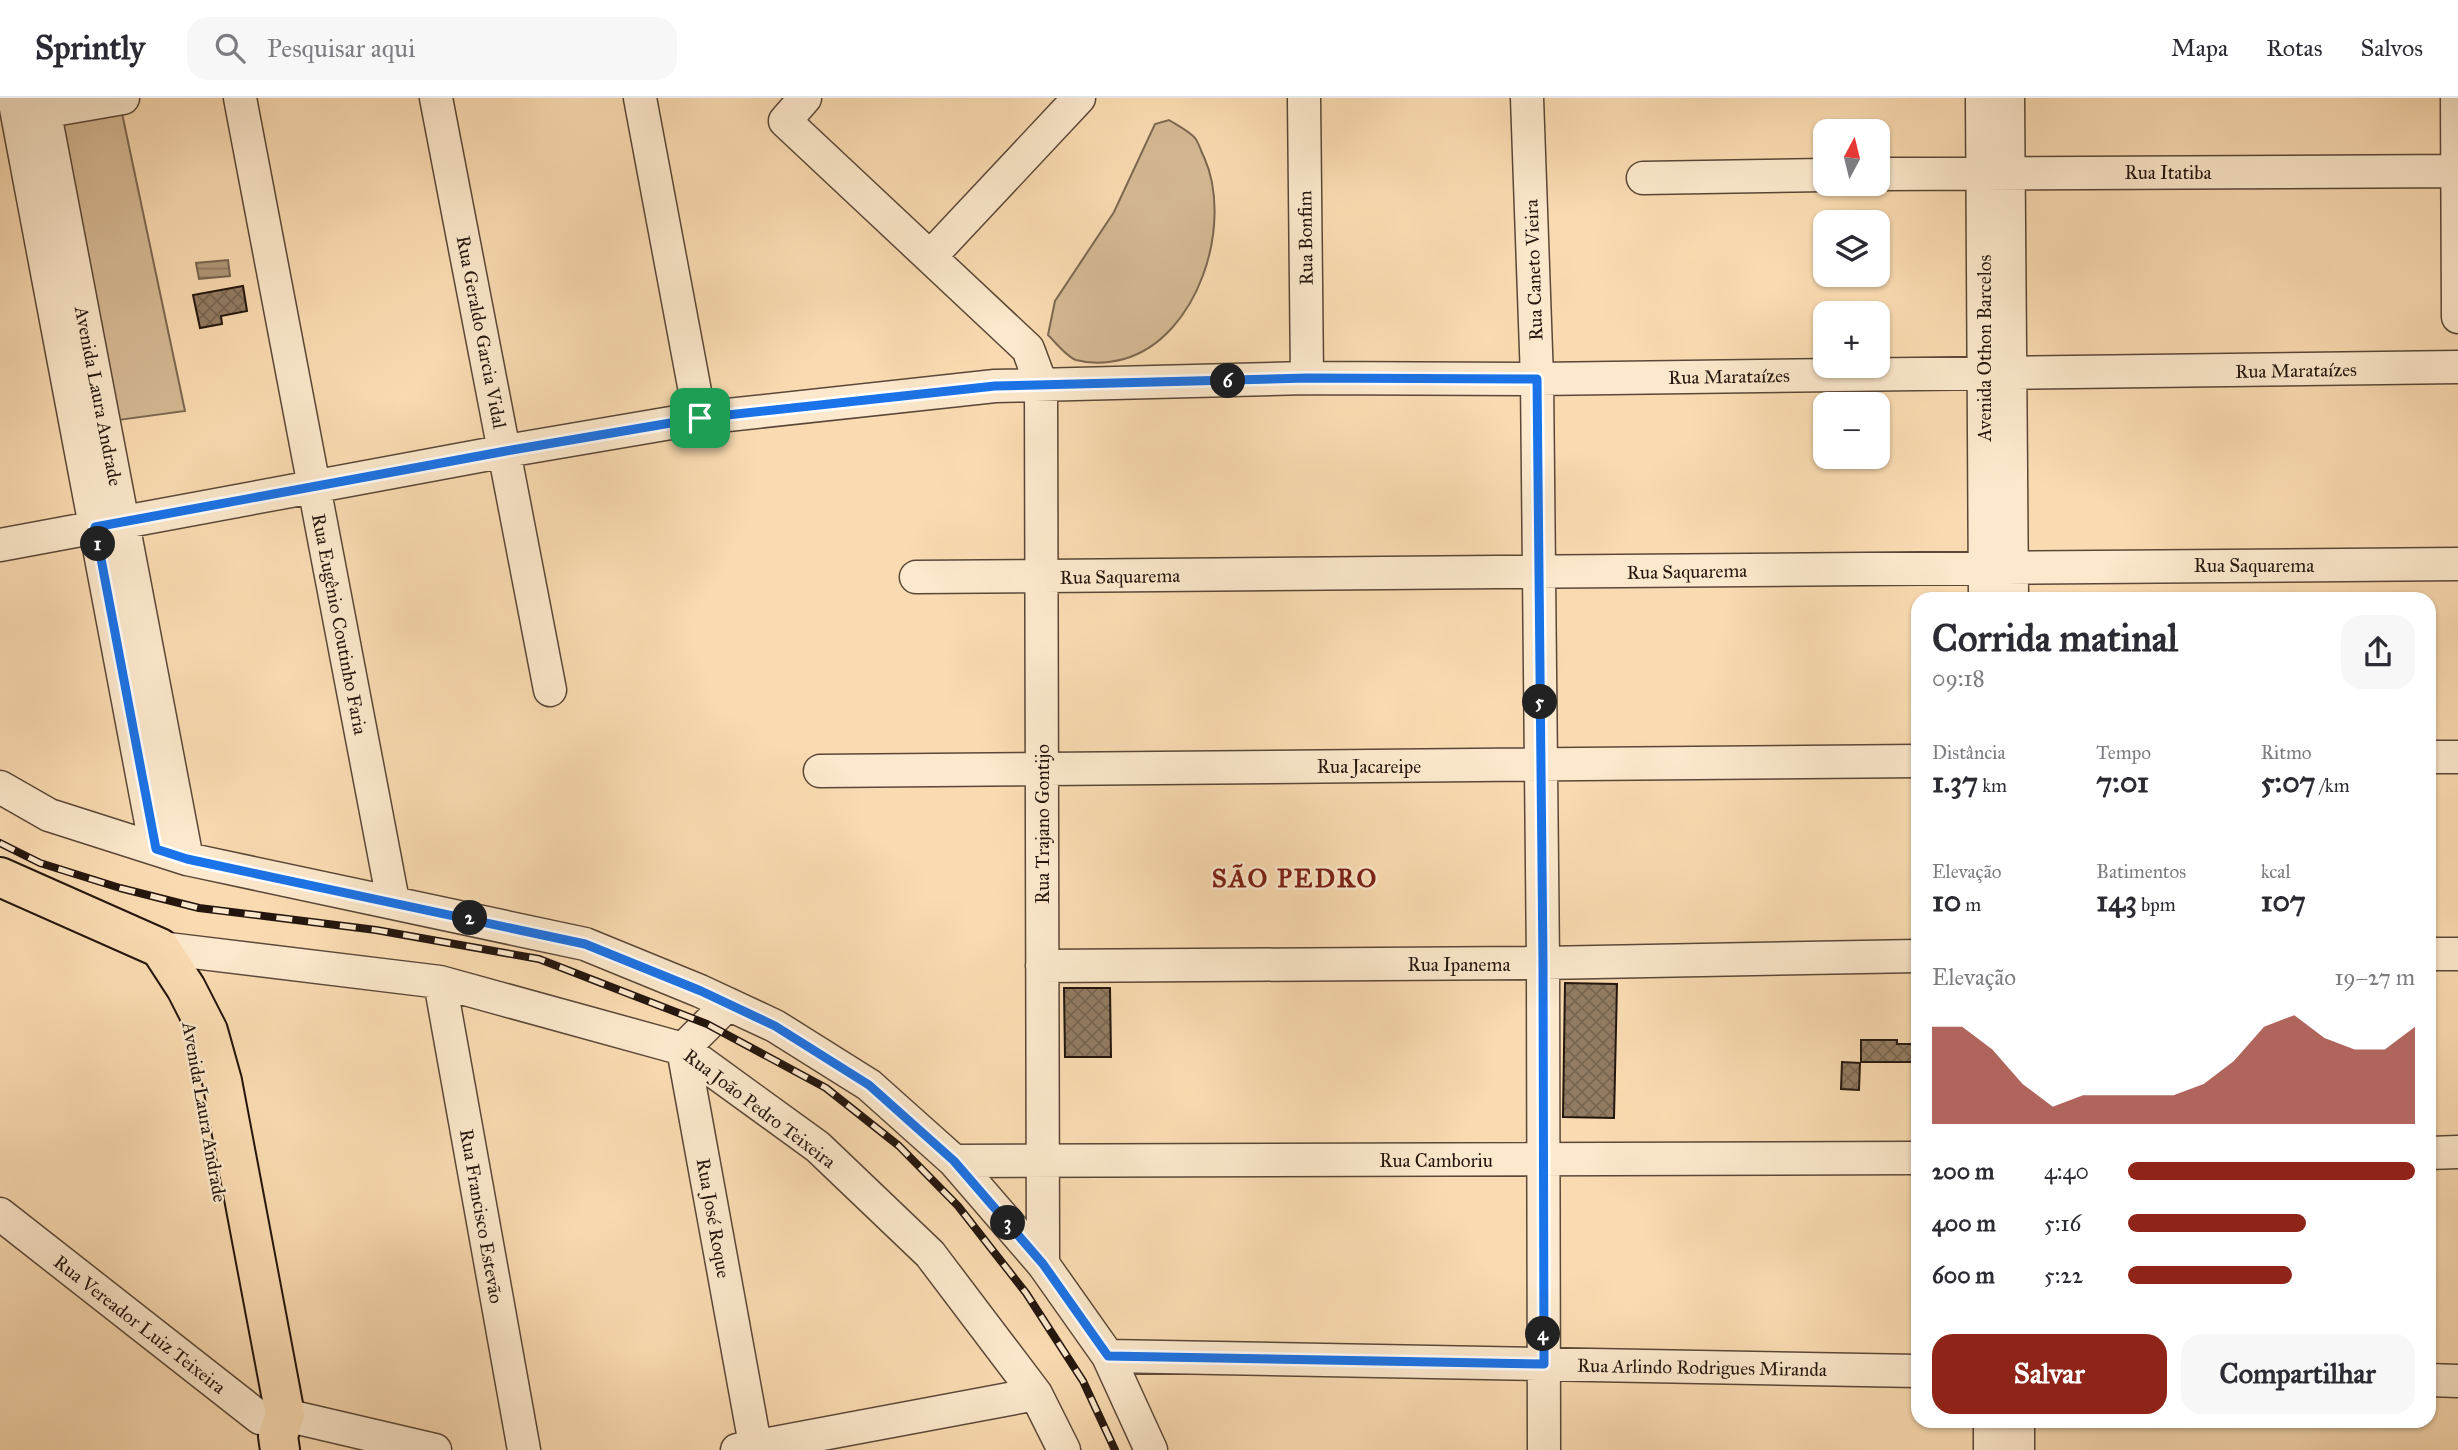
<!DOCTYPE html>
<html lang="pt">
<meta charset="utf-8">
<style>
:root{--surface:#fff;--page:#f7f7f7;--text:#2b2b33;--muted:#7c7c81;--line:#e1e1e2;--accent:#8f2418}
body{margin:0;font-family:"IM FELL Great Primer",serif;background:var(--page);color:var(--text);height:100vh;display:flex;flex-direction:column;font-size:26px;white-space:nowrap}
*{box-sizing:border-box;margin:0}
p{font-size:23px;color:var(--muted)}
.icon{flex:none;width:38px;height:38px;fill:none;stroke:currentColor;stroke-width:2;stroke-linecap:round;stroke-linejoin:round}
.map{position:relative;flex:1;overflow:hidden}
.drawer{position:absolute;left:1911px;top:494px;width:525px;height:836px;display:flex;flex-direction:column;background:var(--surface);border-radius:21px;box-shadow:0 2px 5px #0004}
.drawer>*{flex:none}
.needle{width:46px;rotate:7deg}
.tools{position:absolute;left:1813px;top:21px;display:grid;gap:14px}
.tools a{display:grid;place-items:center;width:77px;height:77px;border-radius:14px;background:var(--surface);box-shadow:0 2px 5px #0004;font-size:35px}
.pin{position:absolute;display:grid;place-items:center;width:60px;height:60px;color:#fff;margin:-30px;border-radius:14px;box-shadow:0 4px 10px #0006}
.km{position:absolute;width:35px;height:35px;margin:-18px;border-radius:50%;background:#222;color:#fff;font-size:19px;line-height:35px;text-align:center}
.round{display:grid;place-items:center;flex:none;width:74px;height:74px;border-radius:21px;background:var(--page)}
.headline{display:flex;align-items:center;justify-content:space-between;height:119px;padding:0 21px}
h1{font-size:38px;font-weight:800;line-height:52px}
.metrics{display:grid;grid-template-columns:repeat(3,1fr);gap:10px;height:119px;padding:7px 21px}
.metrics div{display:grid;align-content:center}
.metrics b{font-size:30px;font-weight:800}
.metrics small{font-size:19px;font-weight:400}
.metrics p{font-size:19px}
.chart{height:196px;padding:14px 21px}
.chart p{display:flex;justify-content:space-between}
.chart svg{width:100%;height:126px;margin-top:7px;fill:var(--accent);opacity:.7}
.primary-button{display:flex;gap:14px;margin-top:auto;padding:14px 21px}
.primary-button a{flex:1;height:80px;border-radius:21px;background:var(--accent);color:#fff;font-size:28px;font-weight:800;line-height:80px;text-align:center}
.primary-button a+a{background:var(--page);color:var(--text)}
ul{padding:0 21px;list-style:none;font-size:23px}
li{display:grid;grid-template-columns:112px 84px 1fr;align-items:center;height:52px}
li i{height:18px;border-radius:9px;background:var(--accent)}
header{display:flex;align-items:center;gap:42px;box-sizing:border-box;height:98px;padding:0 35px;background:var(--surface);border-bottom:2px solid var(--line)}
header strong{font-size:33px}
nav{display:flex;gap:38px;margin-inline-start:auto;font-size:24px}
.search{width:490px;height:63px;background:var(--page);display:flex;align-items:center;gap:18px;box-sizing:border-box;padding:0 24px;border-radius:21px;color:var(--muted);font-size:26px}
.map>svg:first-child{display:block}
.green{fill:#d6ba95;stroke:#7d6852;stroke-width:2}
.water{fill:url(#water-rules);stroke:#79644f;stroke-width:2}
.building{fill:url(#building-cross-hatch);stroke:#24160e;stroke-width:2}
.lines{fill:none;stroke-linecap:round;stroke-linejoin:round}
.minor-casing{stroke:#5a4737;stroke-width:35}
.major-casing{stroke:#24160e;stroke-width:42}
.minor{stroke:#fce8cc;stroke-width:32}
.major{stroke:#fadbb1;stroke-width:38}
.rail-casing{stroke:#24160e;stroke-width:8}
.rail{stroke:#fce8cc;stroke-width:5;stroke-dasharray:16;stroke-linecap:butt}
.route-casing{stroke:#fff;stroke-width:14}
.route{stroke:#1a73e8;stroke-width:9}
.labels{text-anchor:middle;stroke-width:5;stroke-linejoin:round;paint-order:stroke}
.street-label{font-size:19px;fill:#24160e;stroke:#fce8cc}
.district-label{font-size:26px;font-weight:bold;letter-spacing:2px;fill:#7a1f14;stroke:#fce8cc}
</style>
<header>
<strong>Sprintly</strong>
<div class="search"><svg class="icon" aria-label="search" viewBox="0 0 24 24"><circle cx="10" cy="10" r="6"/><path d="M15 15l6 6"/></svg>Pesquisar aqui</div>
<nav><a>Mapa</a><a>Rotas</a><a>Salvos</a></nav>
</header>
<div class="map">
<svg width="2458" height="1352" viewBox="0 0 2458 1352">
<defs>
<pattern id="water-rules" width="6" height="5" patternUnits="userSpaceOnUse" patternTransform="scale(1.75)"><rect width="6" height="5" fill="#b1987a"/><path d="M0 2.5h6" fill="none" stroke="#907b62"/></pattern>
<pattern id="building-cross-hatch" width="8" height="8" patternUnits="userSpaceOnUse" patternTransform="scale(1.75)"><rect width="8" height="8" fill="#937c63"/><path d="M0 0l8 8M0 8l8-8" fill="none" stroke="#786550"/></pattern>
</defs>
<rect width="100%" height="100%" fill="#fadbb1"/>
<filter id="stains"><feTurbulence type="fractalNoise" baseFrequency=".00286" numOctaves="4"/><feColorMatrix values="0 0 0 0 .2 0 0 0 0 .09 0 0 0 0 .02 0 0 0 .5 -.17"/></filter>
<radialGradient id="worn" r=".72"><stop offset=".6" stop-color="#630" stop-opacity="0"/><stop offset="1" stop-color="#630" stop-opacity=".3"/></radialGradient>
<path class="green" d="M119,1L185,313L104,324L45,14Z
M1169,22C1177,27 1189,33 1195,40C1199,45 1201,54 1204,59C1234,126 1198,240 1124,261C1109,265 1091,266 1076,262C1067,259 1056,245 1048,237L1055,203L1114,114L1155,26Z"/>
<path class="water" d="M228,162L230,178L199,181L196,165Z"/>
<path class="building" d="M243,188L247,213L221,218L222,226L200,230L193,197Z
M1565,885L1617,886L1614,1020L1563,1019Z
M1064,890H1110L1111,959H1065Z
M1861,942H1897V946H1918V964H1861Z
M1842,964L1860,965L1859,992L1841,991Z"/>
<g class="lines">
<g class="minor-casing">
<path id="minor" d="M14,0L156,751
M42,0L187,761
M240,0L393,803
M436,0L550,592
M640,0L700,320
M805,0L785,23L1028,251L1041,286L1043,1166
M1304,0L1307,280
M1527,0L1537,281L1543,865L1544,1352
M1982,0L1985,500
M2008,0L2012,500
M2457,0L2458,219
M25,17L123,0
M1878,76L2458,73
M1643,80L1825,77
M930,159L1079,0
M0,447L506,353L700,320L995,288L1307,280L1537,281L2458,269
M916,479L2458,466
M2429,659H2458
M820,673L1918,663
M0,689L49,717L187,761L585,846L700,893L775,928L869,987L954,1063L1043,1166L1108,1258L1151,1352
M160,850L440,884L683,951L818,1049L930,1156L1036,1296L1064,1352
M2429,856H2458
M1042,868L1543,865L1918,858
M440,884L524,1352
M728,906L683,951L756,1352
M2429,1055L2458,1054
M954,1063L1918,1060
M0,1116L260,1320L285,1317L435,1352
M1108,1258L1918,1273
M2429,1282L2458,1283
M1990,1323V1352
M2018,1323V1352
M737,1352L1036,1296"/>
</g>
<g class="major-casing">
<path id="major" d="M0,779L160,850L186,890L208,933L222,983L285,1317L278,1338L280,1352"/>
</g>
<use href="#minor" class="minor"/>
<use href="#major" class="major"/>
<g class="rail-casing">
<path id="rail" d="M0,745L40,765L120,790L199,810L376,832L539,861L707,926L826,990L899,1048L958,1108L1026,1195L1083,1283L1115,1352"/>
</g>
<use href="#rail" class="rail"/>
</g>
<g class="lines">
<g class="route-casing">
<path id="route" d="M1307,280L1537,281L1543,865L1544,1266L1108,1258L1043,1166L954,1063L869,987L775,928L701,893L585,846L187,761L156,751L95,429L506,353L700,320L995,288Z"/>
</g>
<use href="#route" class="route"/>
</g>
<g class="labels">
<g class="street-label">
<text x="2168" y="81">Rua Itatiba</text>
<text transform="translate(1305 140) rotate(-91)" y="7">Rua Bonfim</text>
<text transform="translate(1533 172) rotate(-92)" y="7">Rua Caneto Vieira</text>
<text transform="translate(482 234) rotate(79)" y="7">Rua Geraldo Garcia Vidal</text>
<text transform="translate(1984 250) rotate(-90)" y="7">Avenida Othon Barcelos</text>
<text transform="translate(2296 272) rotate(-1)" y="7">Rua Marataízes</text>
<text transform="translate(1729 278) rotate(-1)" y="7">Rua Marataízes</text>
<text transform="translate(99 298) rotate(79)" y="7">Avenida Laura Andrade</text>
<text x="2254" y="474">Rua Saquarema</text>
<text transform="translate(1687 473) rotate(-1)" y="7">Rua Saquarema</text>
<text transform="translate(1120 478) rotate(-1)" y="7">Rua Saquarema</text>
<text transform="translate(340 526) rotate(79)" y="7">Rua Eugênio Coutinho Faria</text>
<text x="1369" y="675">Rua Jacareipe</text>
<text transform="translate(1042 726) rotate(-90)" y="7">Rua Trajano Gontijo</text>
<text x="1459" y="873">Rua Ipanema</text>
<text transform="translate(760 1010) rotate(37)" y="7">Rua João Pedro Teixeira</text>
<text transform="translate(205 1014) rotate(80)" y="7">Avenida Laura Andrade</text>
<text x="1436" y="1069">Rua Camboriu</text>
<text transform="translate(482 1118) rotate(80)" y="7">Rua Francisco Estevão</text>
<text transform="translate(714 1120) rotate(80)" y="7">Rua José Roque</text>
<text transform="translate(140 1226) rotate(38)" y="7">Rua Vereador Luiz Teixeira</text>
<text transform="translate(1702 1269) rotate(1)" y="7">Rua Arlindo Rodrigues Miranda</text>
</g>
<g class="district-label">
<text x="1295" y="789">SÃO PEDRO</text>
</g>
</g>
<rect width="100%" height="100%" filter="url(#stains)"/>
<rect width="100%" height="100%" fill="url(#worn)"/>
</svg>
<div class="tools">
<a><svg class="needle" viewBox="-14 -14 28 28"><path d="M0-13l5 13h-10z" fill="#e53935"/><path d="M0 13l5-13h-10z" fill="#7c7c81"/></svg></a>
<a><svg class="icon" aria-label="layers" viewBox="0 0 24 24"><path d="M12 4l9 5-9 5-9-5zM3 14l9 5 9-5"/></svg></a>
<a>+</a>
<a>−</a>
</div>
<div class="pin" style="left:700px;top:320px;background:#1e9e55"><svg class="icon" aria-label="arrive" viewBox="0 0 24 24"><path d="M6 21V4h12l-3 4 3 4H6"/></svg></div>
<b class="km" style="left:98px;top:446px">1</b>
<b class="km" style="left:470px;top:820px">2</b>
<b class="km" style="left:1008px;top:1125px">3</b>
<b class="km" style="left:1543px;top:1236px">4</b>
<b class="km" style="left:1540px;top:604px">5</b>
<b class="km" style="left:1228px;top:283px">6</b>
<section class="drawer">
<div class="headline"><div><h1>Corrida matinal</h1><p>09:18</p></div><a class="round"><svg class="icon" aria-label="share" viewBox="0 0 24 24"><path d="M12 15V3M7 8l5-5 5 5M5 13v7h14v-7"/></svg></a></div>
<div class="metrics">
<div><p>Distância</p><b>1.37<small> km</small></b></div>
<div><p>Tempo</p><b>7:01</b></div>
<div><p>Ritmo</p><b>5:07<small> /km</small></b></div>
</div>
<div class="metrics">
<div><p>Elevação</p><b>10<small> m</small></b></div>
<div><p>Batimentos</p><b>143<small> bpm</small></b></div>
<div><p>kcal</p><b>107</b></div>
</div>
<div class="chart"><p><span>Elevação</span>19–27 m</p>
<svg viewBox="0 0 160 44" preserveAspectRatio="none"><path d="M0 44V10L10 10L20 18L30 30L40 38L50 34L60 34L70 34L80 34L90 30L100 22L110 10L120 6L130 14L140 18L150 18L160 10V44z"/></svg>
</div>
<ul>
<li><b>200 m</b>4:40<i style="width:100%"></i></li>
<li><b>400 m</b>5:16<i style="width:62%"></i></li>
<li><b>600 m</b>5:22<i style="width:57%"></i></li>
</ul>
<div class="primary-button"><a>Salvar</a><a>Compartilhar</a></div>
</section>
</div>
